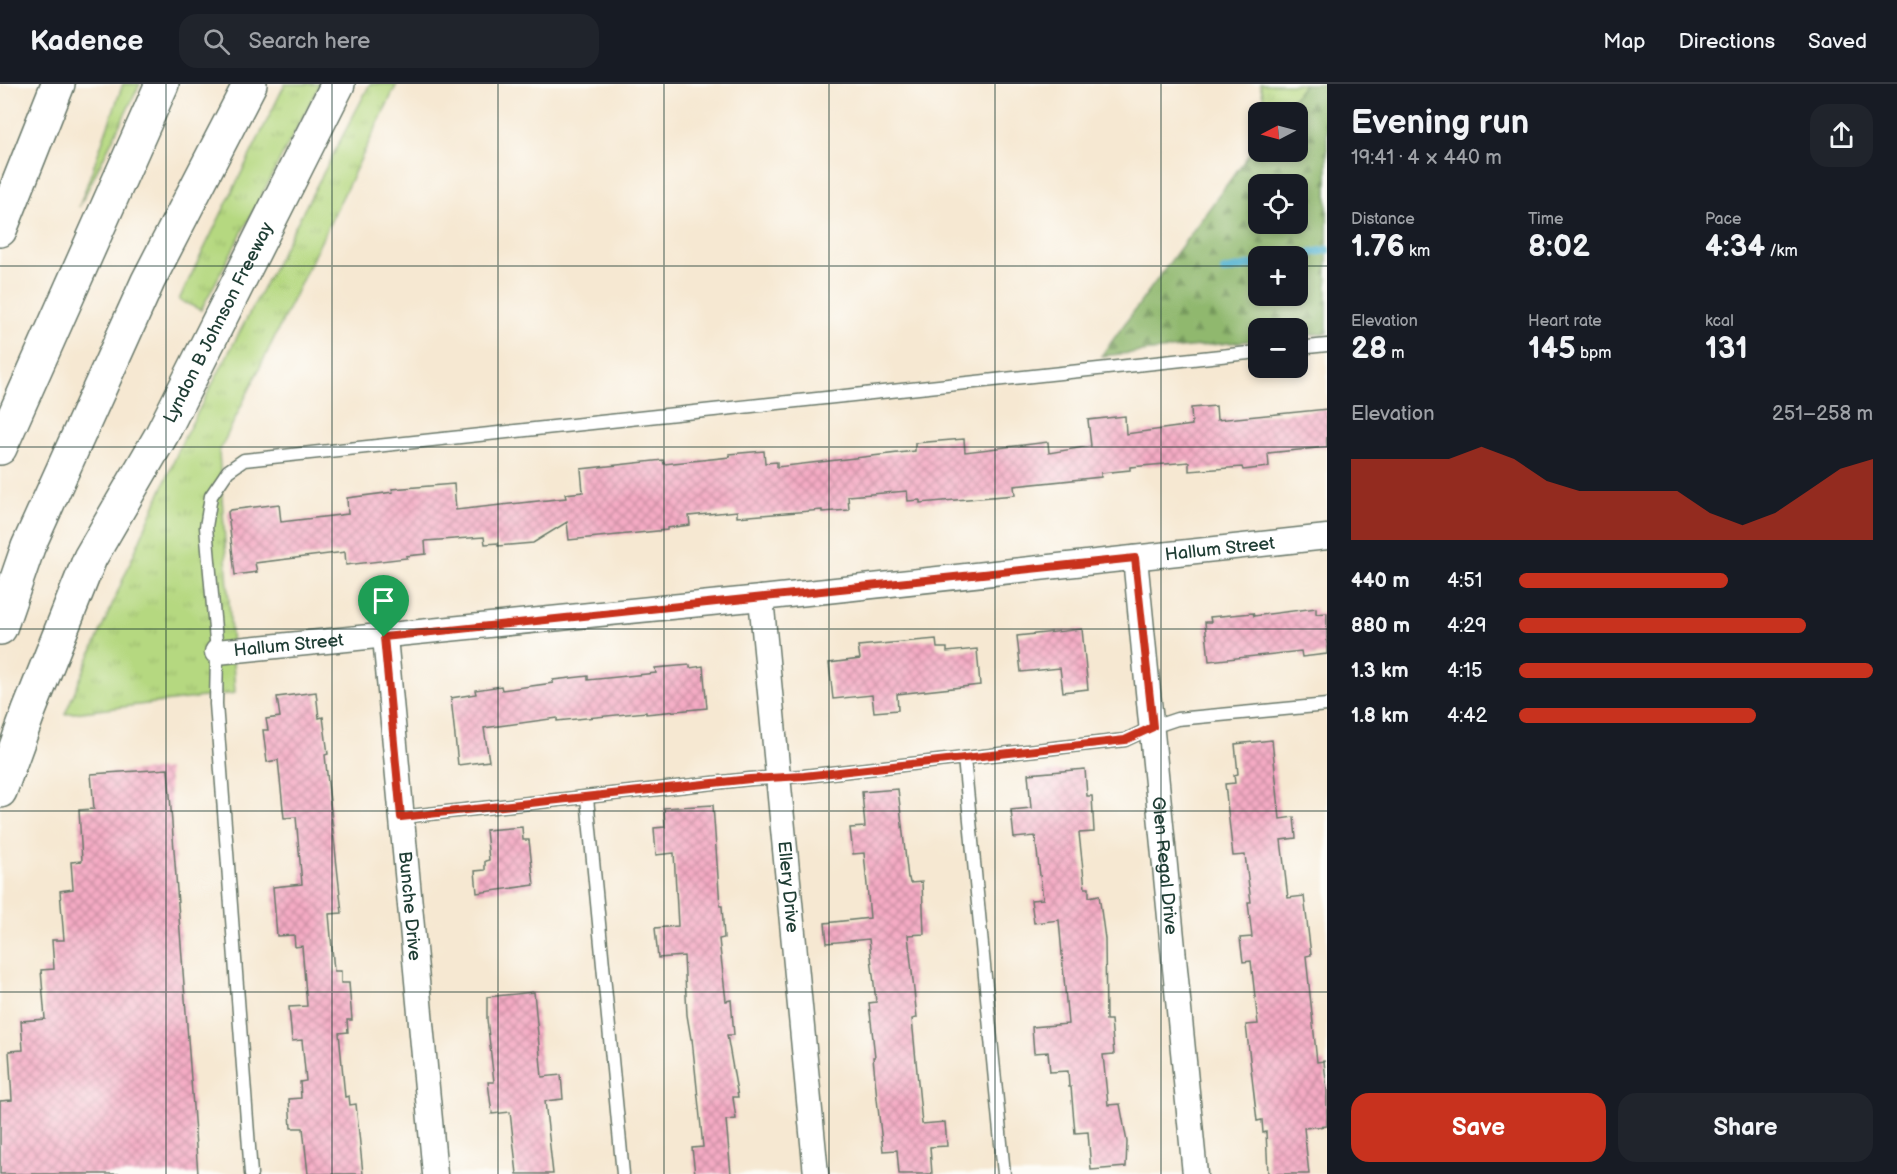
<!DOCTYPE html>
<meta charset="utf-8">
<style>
:root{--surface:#171b24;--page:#20242c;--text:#f1f3f6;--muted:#9ea1a6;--line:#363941;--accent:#c8321e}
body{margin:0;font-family:"Balsamiq Sans",sans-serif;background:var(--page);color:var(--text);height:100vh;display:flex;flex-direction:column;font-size:22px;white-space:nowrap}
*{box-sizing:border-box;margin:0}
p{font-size:20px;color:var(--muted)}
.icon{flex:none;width:33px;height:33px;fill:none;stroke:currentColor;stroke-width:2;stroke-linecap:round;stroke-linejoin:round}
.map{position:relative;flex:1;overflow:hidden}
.side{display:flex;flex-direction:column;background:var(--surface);width:570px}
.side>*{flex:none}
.needle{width:39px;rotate:264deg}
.fabs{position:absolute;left:1248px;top:18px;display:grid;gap:12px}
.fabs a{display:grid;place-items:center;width:60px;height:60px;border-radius:12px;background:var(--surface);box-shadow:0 3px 9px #0003;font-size:30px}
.pin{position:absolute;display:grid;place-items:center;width:51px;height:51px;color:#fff;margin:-62px -26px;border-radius:50% 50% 50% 0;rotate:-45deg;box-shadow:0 0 6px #0007}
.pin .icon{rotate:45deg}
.round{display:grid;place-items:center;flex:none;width:63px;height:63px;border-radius:18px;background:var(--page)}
.head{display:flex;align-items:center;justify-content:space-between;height:102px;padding:0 24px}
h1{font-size:33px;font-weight:800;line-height:45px}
.metrics{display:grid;grid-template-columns:repeat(3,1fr);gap:9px;height:102px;padding:6px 24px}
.metrics div{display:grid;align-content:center}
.metrics b{font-size:30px;font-weight:800}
.metrics small{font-size:16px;font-weight:400}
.metrics p{font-size:16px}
.chart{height:168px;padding:12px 24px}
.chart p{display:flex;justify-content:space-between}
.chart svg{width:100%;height:108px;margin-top:6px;fill:var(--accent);opacity:.7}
.button{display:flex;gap:12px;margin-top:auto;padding:12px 24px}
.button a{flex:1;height:69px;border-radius:18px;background:var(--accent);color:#fff;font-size:24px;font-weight:800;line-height:69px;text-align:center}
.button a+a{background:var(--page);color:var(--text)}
ul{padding:0 24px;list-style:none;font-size:20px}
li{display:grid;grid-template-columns:96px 72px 1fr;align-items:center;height:45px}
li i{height:15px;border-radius:8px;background:var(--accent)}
header{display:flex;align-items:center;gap:36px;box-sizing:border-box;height:84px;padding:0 30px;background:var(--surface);border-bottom:2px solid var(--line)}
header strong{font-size:28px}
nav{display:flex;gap:33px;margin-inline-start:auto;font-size:21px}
.search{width:420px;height:54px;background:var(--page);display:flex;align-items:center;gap:15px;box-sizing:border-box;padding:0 21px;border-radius:18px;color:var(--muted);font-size:22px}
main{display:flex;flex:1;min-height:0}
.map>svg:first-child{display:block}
.grass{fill:url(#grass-tufts);stroke:#6a8a5a;stroke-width:1.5}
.forest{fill:url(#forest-firs);stroke:#587a51;stroke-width:1.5;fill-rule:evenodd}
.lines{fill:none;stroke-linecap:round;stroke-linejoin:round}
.stream{stroke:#50b1cf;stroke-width:8}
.building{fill:url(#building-cross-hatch)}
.service-casing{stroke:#6a796b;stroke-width:15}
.minor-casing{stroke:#6a796b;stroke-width:27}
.secondary-casing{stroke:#6a796b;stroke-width:36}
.motorway-casing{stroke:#6a796b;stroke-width:36}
.service{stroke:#fff;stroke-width:12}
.minor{stroke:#fff;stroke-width:24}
.secondary{stroke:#fff;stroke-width:33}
.motorway{stroke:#fff;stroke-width:33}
.route-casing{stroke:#fff;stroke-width:12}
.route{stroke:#c8321e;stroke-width:8}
.grid{fill:none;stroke:#1f3d34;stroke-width:1.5;stroke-opacity:0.55}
.labels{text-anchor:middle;stroke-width:4.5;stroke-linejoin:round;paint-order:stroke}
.street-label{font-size:18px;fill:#1f3d34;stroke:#fdfcf7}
</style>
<header>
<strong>Kadence</strong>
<div class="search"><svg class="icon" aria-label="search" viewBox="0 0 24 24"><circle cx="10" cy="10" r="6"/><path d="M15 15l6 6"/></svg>Search here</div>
<nav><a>Map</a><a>Directions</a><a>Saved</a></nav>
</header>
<main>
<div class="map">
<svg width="1327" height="1090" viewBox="0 0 1327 1090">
<defs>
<pattern id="grass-tufts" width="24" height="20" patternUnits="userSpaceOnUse" patternTransform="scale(1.5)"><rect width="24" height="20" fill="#b5d880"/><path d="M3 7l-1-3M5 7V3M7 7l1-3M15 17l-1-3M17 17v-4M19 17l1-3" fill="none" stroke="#9bba6f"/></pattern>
<pattern id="forest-firs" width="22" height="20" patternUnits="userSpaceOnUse" patternTransform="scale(1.5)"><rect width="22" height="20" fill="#90b86e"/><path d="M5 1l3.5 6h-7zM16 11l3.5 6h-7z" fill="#75975b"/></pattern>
<pattern id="building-cross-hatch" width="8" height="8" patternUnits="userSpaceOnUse" patternTransform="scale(1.5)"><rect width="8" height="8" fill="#f5abc4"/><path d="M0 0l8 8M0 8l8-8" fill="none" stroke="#c68ca0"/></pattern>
</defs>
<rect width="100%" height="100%" fill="#fdfcf7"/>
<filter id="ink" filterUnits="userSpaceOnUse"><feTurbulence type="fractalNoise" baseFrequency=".0167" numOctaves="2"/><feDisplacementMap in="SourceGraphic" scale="12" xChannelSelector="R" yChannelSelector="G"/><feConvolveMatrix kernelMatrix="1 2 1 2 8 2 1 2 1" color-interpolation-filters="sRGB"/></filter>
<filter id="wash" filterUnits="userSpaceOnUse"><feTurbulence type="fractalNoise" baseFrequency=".008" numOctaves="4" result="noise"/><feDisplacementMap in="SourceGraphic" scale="24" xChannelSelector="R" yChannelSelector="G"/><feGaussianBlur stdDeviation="1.35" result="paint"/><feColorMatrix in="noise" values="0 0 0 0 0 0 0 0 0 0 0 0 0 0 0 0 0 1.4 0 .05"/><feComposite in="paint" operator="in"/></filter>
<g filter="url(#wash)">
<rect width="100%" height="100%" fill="#f6e8d2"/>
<path class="grass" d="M123,0H140L79,123Z
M285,0H320L201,226L179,216Z
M370,0H397L219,368L235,609L65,630L183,356Z
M1260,0H1304L1283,28H1267Z"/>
<path class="forest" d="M1304,0H1327V249L1298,252V244H1258V256L1101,272L1258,58V68H1298V28H1283ZM1258,100H1298V140H1258ZM1258,172H1298V212H1258Z"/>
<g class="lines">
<path class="stream" d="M1294,172L1327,166
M1224,187L1258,180"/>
</g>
<g id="blocks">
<path class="building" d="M1216,322L1217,336L1327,325V363L1268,369L1269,383L1243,386L1242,383L1189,387V378L1130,383V386L1101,389V393L1014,402L1015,411L920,419V416L908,417L907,407L848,412L849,426L822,428V426L737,433V427L689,432L690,441L667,444V446L569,456L567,438L533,459L498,462V459L485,460L484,453L425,457L426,470L406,472L407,474L346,481L345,468L255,479L257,488L235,491L228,428L230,426L279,420L281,438L348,430L347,414L393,408L392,405L454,400L456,426L566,414L565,410L583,408L581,385L663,376L664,380L730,373L729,370L764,367L765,379L777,378V383L915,367V359L964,355L965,368L1048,358L1049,369L1091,362L1088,336L1125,332L1126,350L1192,341L1191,324Z
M1316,524V530L1327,529V570L1302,573L1301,567L1209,577L1205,538H1211L1210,533L1253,529L1254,532Z
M1082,545L1088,605L1063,608L1060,584L1021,588L1017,552Z
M936,555L937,564H947V568L977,565L980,601L897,610L898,626L874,628L872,611L833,615L829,579L860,575L858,562Z
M690,581V584L703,582L707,624L646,630V628L557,637V634L484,644L489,677L458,681L451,614L476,610L475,606L501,602L502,606L553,599V596L588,592V596L656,589L655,584Z
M316,608L319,634L323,633L328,670L325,671L342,829L329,830L334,887H341V899H349L352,936H347L348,948L339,949L345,1013L349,1012L350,1021L356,1020L363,1090H308L303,1044H291L289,1015L301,1014L300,998L306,997L302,956L292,957L289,923L307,922L302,862L295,863L294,851L277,852L273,803L302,800L296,733L284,734L278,676L267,678L263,646H268L266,635L280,633L277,613Z
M1272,656L1280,735L1294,733L1296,754L1281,756L1288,814L1304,812L1311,871L1306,872L1317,978L1324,977L1327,1007V1042L1304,1044L1309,1090H1268L1266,1048L1263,1049L1262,1036L1257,1037L1246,941L1258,940L1251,877L1243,878L1240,854L1252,853L1248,818H1251L1245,771L1233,772L1225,700L1235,699L1234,691L1238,690L1235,660Z
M168,685L198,1090H0V1017L12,1016L9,967L23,966L21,937L45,935L41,886L54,885L52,856H64L60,807L73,805L71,778L82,777L79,726L94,725L91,690Z
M1085,685L1087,712H1092L1094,748L1079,749L1085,804H1089V813L1099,811L1105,855L1106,936H1111L1114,970L1103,971L1108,1021L1120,1020L1127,1058L1126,1083L1091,1086L1088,1048L1075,1049L1071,1003H1069L1068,987L1050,988L1048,968L1034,969L1032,943L1068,940L1059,836L1034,839L1031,816L1043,815L1035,752L1014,754L1011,726L1031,724L1028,690Z
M898,705L908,794H909L910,799L922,798L924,850L908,851L917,934L912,935L922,1040L945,1038L947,1062L930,1063L932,1090H899L897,1066L883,1067L877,1015L873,973H875L869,919L876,918L869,855L827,859L825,839L870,834L864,769L853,770L850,744L865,743L862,708Z
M713,721L720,822H722L724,854L719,855L726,917L731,916L734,951H727L738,1013H733L736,1035L726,1036L731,1090H695L692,1064L703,1063L692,955H691L687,931L684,872L658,874L655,844L678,842L674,769L656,771L654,744L665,743L664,724Z
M522,743L523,756H529L534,801L477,809L475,787L485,786V777L489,776L486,746Z
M534,908L542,993L561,991L563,1015L545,1017L553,1090H517L510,1028L492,1030L488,998H494L487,935V913Z"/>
</g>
</g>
<g filter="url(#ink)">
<use href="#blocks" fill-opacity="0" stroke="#6a796b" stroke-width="1.5"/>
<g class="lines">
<g class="service-casing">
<path id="service" d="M1298,264L1327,261
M964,674L1004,1090
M587,714L623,1090
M401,733L750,695L804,692L1125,656L1153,643L1177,635L1327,621
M251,1090L216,620L217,568L206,443L211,412L228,387L244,376L1258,268"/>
</g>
<g class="minor-casing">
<g id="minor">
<path id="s1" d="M1135,474L1195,1090"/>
<path id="s2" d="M761,514L816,1090"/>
<path id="s3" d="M385,553L435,1090"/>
<path id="s4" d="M217,568L761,514L1327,453"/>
</g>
</g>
<g class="secondary-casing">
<g id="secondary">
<path id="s5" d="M0,707L29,627L90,474L162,350L338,0"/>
</g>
</g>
<g class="motorway-casing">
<path id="motorway" d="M0,146L58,0
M0,364L162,0
M0,544L28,463L148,197L250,0"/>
</g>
<use href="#service" class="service"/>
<use href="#minor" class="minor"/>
<use href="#secondary" class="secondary"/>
<use href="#motorway" class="motorway"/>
</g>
</g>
<g class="lines" filter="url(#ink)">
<g class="route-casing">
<path id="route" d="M1135,474L1153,643L1125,656L804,692L750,695L401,733L384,553Z"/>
</g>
<use href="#route" class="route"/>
</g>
<path class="grid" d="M166,0V1090M332,0V1090M498,0V1090M664,0V1090M829,0V1090M995,0V1090M1161,0V1090M0,182H1258M1298,182H1327M0,363H1327M0,545H1327M0,727H1327M0,908H1327"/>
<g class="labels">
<g class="street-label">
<text dy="6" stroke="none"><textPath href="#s5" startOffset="518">Lyndon B Johnson Freeway</textPath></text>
<text dy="6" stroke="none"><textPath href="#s4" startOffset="1008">Hallum Street</textPath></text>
<text dy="6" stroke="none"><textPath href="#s4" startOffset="72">Hallum Street</textPath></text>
<text dy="6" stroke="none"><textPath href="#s1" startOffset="309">Glen Regal Drive</textPath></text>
<text dy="6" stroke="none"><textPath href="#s2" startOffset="290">Ellery Drive</textPath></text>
<text dy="6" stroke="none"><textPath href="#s3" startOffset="270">Bunche Drive</textPath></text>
</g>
</g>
</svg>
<div class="fabs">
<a><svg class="needle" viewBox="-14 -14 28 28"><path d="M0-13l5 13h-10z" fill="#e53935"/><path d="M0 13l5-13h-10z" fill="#9ea1a6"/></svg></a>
<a><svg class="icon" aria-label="locate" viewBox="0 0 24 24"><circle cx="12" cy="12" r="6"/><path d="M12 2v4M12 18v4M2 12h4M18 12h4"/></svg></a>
<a>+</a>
<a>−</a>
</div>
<div class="pin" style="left:384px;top:553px;background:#1e9e55"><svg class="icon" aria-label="arrive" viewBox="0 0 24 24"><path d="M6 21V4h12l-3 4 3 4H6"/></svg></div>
</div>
<section class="side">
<div class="head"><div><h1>Evening run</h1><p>19:41 · 4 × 440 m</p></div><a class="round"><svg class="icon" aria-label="share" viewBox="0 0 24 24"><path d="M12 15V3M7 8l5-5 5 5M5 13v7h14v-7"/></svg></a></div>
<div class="metrics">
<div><p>Distance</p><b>1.76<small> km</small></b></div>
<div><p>Time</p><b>8:02</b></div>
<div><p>Pace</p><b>4:34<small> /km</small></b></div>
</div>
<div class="metrics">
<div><p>Elevation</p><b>28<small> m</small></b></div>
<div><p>Heart rate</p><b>145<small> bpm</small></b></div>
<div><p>kcal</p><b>131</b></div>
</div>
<div class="chart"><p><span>Elevation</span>251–258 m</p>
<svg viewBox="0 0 160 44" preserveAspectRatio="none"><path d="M0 44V11L10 11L20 11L30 11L40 6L50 11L60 20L70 24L80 24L90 24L100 24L110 33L120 38L130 33L140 24L150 15L160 11V44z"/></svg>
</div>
<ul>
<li><b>440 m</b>4:51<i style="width:59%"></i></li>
<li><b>880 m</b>4:29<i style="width:81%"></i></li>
<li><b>1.3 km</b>4:15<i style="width:100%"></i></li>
<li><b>1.8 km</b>4:42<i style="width:67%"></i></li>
</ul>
<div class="button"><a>Save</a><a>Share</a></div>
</section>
</main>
